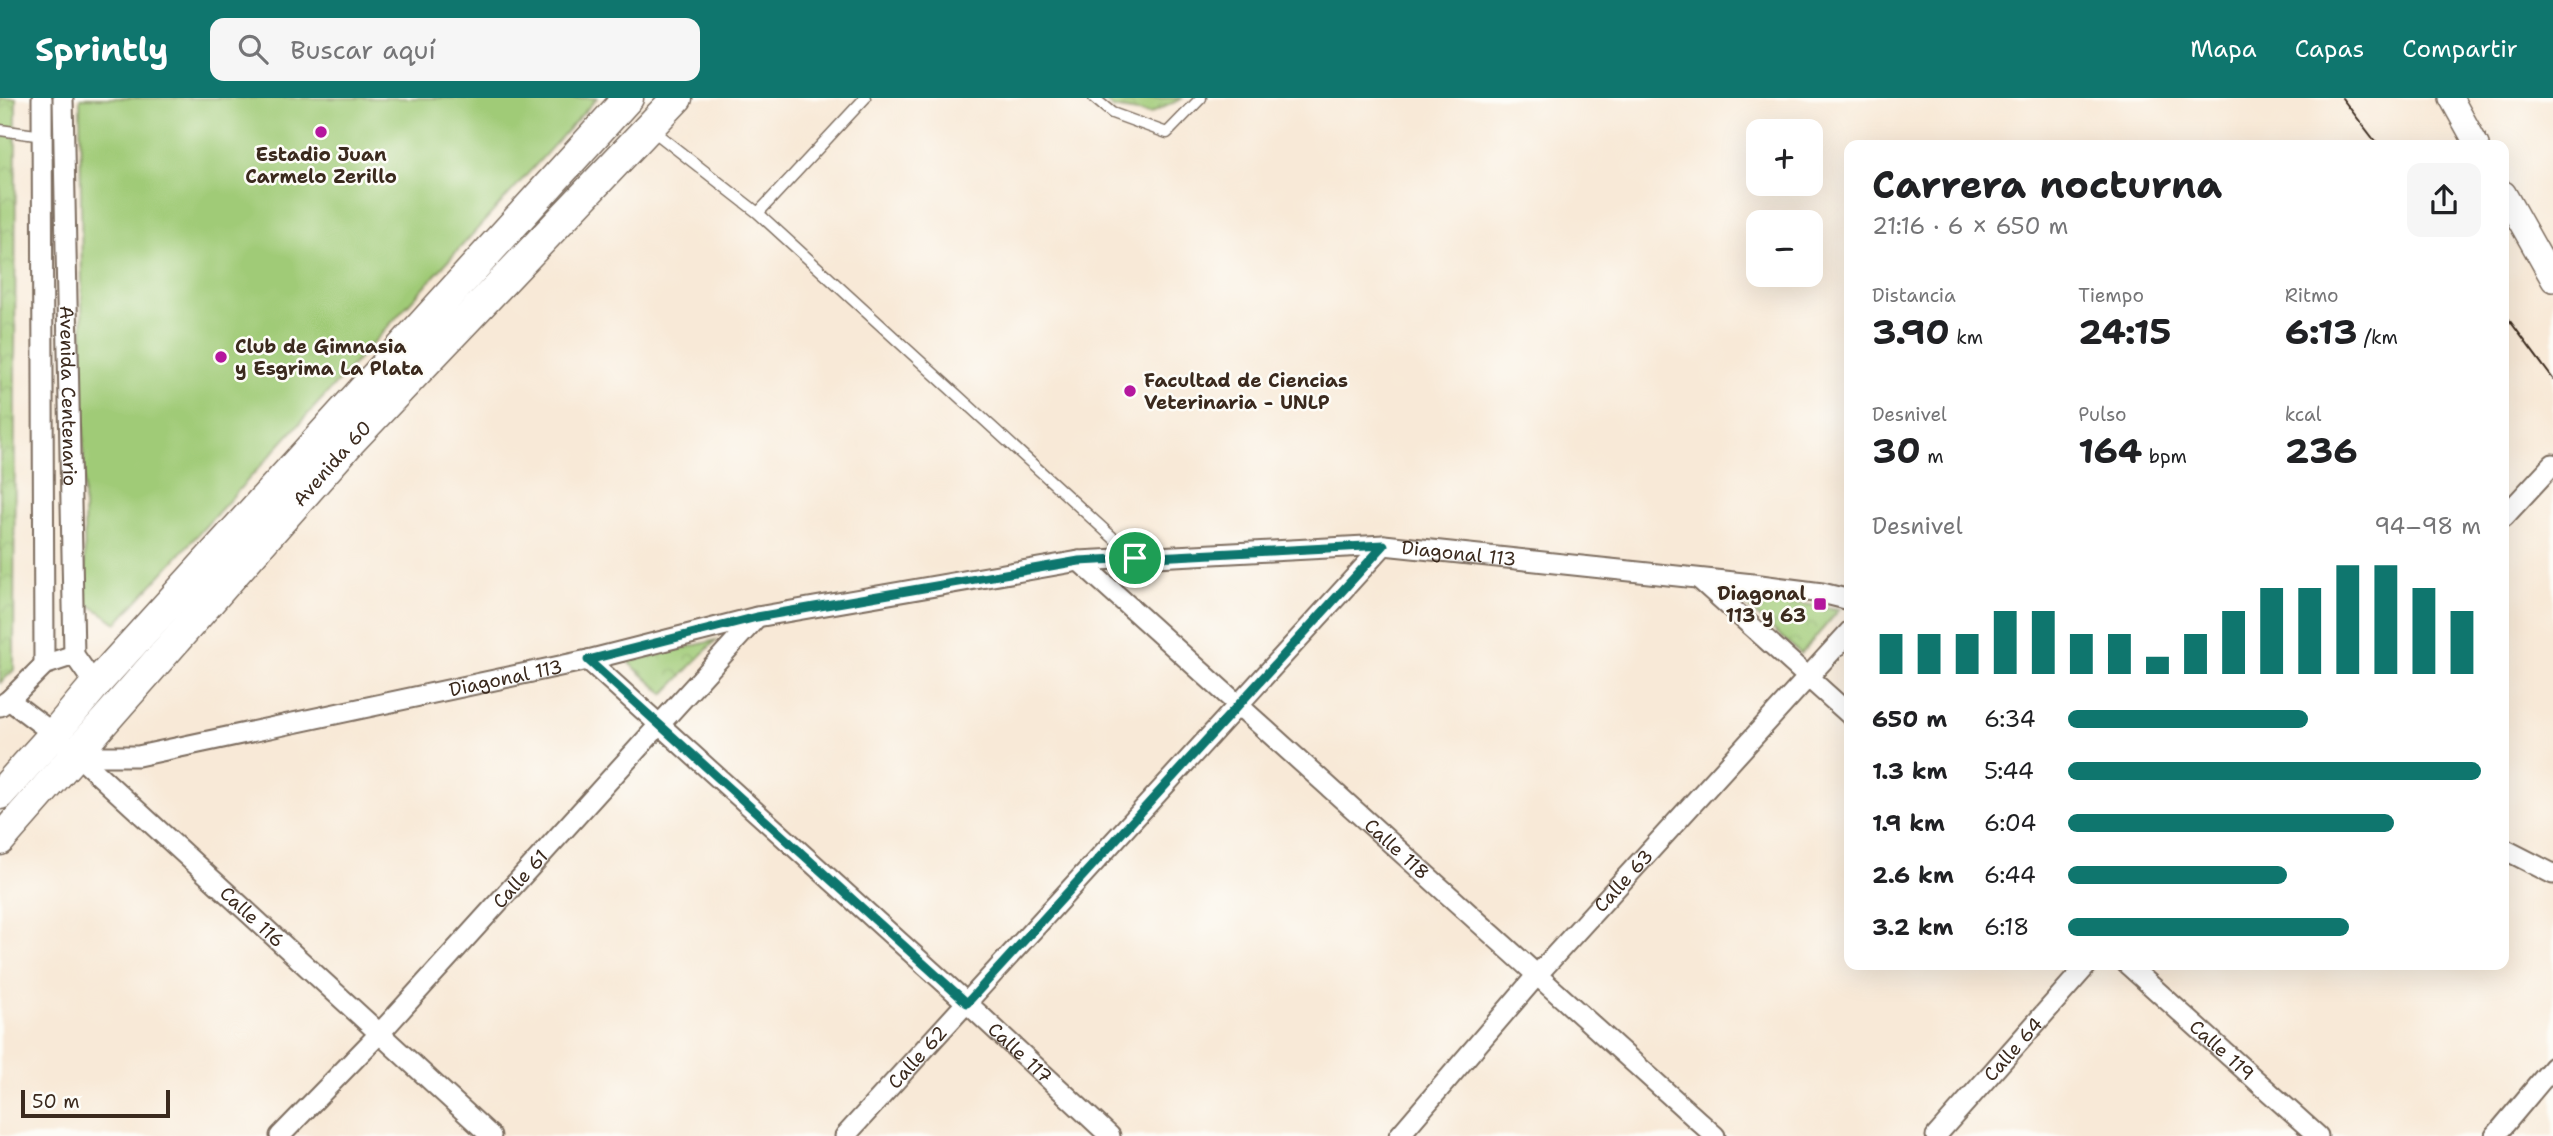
<!DOCTYPE html>
<html lang="es">
<meta charset="utf-8">
<style>
:root{--surface:#fff;--page:#f6f6f6;--text:#202124;--muted:#757577;--accent:#0f766e}
body{margin:0;font-family:"Shantell Sans",sans-serif;background:var(--page);color:var(--text);height:100vh;display:flex;flex-direction:column;font-size:26px;white-space:nowrap}
*{box-sizing:border-box;margin:0}
p{font-size:23px;color:var(--muted)}
.icon{flex:none;width:38px;height:38px;fill:none;stroke:currentColor;stroke-width:2;stroke-linecap:round;stroke-linejoin:round}
.map{position:relative;flex:1;overflow:hidden}
.side{position:absolute;left:1844px;top:42px;width:665px;height:830px;display:flex;flex-direction:column;background:var(--surface);border-radius:14px;box-shadow:0 7px 28px #0002}
.side>*{flex:none}
.tools{position:absolute;left:1746px;top:21px;display:grid;gap:14px}
.tools a{display:grid;place-items:center;width:77px;height:77px;border-radius:14px;background:var(--surface);box-shadow:0 7px 28px #0002;font-size:35px}
.scale{position:absolute;left:21px;bottom:18px;width:149px;box-sizing:border-box;padding-left:7px;border:4px solid #3b2a1e;border-top:0;font-size:19px;line-height:24px;white-space:nowrap;color:#3b2a1e;-webkit-text-stroke:5px #fdfcf7;paint-order:stroke}
.pin{position:absolute;display:grid;place-items:center;width:60px;height:60px;color:#fff;margin:-30px;border:4px solid #fff;border-radius:50%;box-shadow:0 2px 7px #0007}
.round{display:grid;place-items:center;flex:none;width:74px;height:74px;border-radius:14px;background:var(--page)}
.overview{display:flex;align-items:center;justify-content:space-between;height:119px;padding:0 28px}
h1{font-size:38px;font-weight:700;line-height:52px}
.metrics{display:grid;grid-template-columns:repeat(3,1fr);gap:10px;height:119px;padding:7px 28px}
.metrics div{display:grid;align-content:center}
.metrics b{font-size:35px;font-weight:700}
.metrics small{font-size:19px;font-weight:400}
.metrics p{font-size:19px}
.chart{height:196px;padding:14px 28px}
.chart p{display:flex;justify-content:space-between}
.chart svg{width:100%;height:126px;margin-top:7px;stroke:var(--accent);stroke-width:6}
ul{padding:0 28px;list-style:none;font-size:23px}
li{display:grid;grid-template-columns:112px 84px 1fr;align-items:center;height:52px}
li i{height:18px;border-radius:9px;background:var(--accent)}
header{display:flex;align-items:center;gap:42px;box-sizing:border-box;height:98px;padding:0 35px;background:var(--accent);color:#fff}
header strong{font-size:33px}
nav{display:flex;gap:38px;margin-inline-start:auto;font-size:24px}
.search{width:490px;height:63px;background:var(--page);display:flex;align-items:center;gap:18px;box-sizing:border-box;padding:0 24px;border-radius:14px;color:var(--muted);font-size:26px}
.map>svg:first-child{display:block}
.green{fill:#a0cb77;stroke:#6e7a4a;stroke-width:2}
.park{fill:url(#park-crowns);stroke:#6e7a4a;stroke-width:2}
.lines{fill:none;stroke-linecap:round;stroke-linejoin:round}
.service-casing{stroke:#7d6d5f;stroke-width:13}
.minor-casing{stroke:#7d6d5f;stroke-width:23}
.tertiary-casing{stroke:#7d6d5f;stroke-width:26}
.primary-casing{stroke:#7d6d5f;stroke-width:33}
.service{stroke:#fff;stroke-width:10}
.minor{stroke:#fff;stroke-width:19}
.tertiary{stroke:#fff;stroke-width:23}
.primary{stroke:#fff;stroke-width:30}
.tram{stroke:#3b2a1e;stroke-width:2}
.route-casing{stroke:#fff;stroke-width:14}
.route{stroke:#0f766e;stroke-width:9}
.poi-dot{fill:#b5179e;stroke:#fdfcf7;stroke-width:2.5}
.labels{text-anchor:middle;stroke-width:5;stroke-linejoin:round;paint-order:stroke}
.poi-label{font-size:19px;font-weight:bold;fill:#3b2a1e;stroke:#fdfcf7;text-anchor:start}
.street-label{font-size:19px;fill:#3b2a1e;stroke:#fdfcf7}
</style>
<header>
<strong>Sprintly</strong>
<div class="search"><svg class="icon" aria-label="search" viewBox="0 0 24 24"><circle cx="10" cy="10" r="6"/><path d="M15 15l6 6"/></svg>Buscar aquí</div>
<nav><a>Mapa</a><a>Capas</a><a>Compartir</a></nav>
</header>
<div class="map">
<svg width="2553" height="1038" viewBox="0 0 2553 1038">
<defs>
<pattern id="park-crowns" width="20" height="18" patternUnits="userSpaceOnUse" patternTransform="scale(1.75)"><rect width="20" height="18" fill="#a0cb77"/><path d="M2 6a3 3 0 1 1 6 0M12 15a3 3 0 1 1 6 0" fill="none" stroke="#8bae66"/></pattern>
</defs>
<rect width="100%" height="100%" fill="#fdfcf7"/>
<filter id="ink" filterUnits="userSpaceOnUse"><feTurbulence type="fractalNoise" baseFrequency=".0143" numOctaves="2"/><feDisplacementMap in="SourceGraphic" scale="14" xChannelSelector="R" yChannelSelector="G"/><feConvolveMatrix kernelMatrix="1 2 1 2 8 2 1 2 1" color-interpolation-filters="sRGB"/></filter>
<filter id="wash" filterUnits="userSpaceOnUse"><feTurbulence type="fractalNoise" baseFrequency=".00686" numOctaves="4" result="noise"/><feDisplacementMap in="SourceGraphic" scale="28" xChannelSelector="R" yChannelSelector="G"/><feGaussianBlur stdDeviation="1.57" result="paint"/><feColorMatrix in="noise" values="0 0 0 0 0 0 0 0 0 0 0 0 0 0 0 0 0 1.4 0 .05"/><feComposite in="paint" operator="in"/></filter>
<g filter="url(#wash)">
<rect width="100%" height="100%" fill="#f8e9d7"/>
<path class="green" d="M80,0H597L117,525L85,504Z"/>
<path class="park" d="M0,0H16L14,572L0,585Z
M1101,0H1183L1150,16L1113,10Z
M1734,497L1840,511L1801,556Z
M716,542L664,596L628,564Z"/>
</g>
<g filter="url(#ink)">
<g class="lines">
<g class="service-casing">
<path id="service" d="M1094,0L1112,15L1167,35L1201,0
M0,32L43,38
M652,32L758,115L1133,458
M758,115L865,0"/>
</g>
<g class="minor-casing">
<g id="minor">
<path d="M42,0L44,567"/>
<path id="s1" d="M63,0L74,557L95,587"/>
<path d="M2504,419L2553,366"/>
<path id="s2" d="M1079,463L1715,1038"/>
<path d="M1699,481L1850,617"/>
<path id="s3" d="M588,562L967,905L1110,1038"/>
<path id="s4" d="M9,602L54,636L491,1038"/>
<path d="M0,608L9,602L44,567L74,557"/>
<path id="s5" d="M76,658H138L588,562L757,519L1079,463L1384,447L1753,486L1822,495L1850,502"/>
<path d="M2504,751L2553,776"/>
<path id="s6" d="M2127,866L2318,1038"/>
<path id="s7" d="M280,1038L380,935L757,519"/>
<path id="s8" d="M845,1038L1384,447"/>
<path id="s9" d="M1399,1038L1537,877L1850,533"/>
<path id="s10" d="M1936,1038L2088,866"/>
<path d="M2495,1038L2553,969"/>
</g>
</g>
<g class="tertiary-casing">
<path id="tertiary" d="M2451,0L2477,47
M2504,95L2553,182"/>
</g>
<g class="primary-casing">
<g id="primary">
<path d="M0,696L54,636L95,587L628,0"/>
<path id="s11" d="M0,742L350,344L677,0"/>
</g>
</g>
<use href="#service" class="service"/>
<use href="#minor" class="minor"/>
<use href="#tertiary" class="tertiary"/>
<use href="#primary" class="primary"/>
<path class="tram" d="M2342,0L2378,47
M2504,215L2553,281"/>
</g>
</g>
<g class="lines" filter="url(#ink)">
<g class="route-casing">
<path id="route" d="M1384,447L967,905L588,562L757,519L1079,463Z"/>
</g>
<use href="#route" class="route"/>
</g>
<g class="poi-dot">
<circle cx="321" cy="34" r="7"/>
<circle cx="221" cy="259" r="7"/>
<circle cx="1130" cy="293" r="7"/>
<rect x="1813" y="499" width="14" height="14" rx="3.5"/>
</g>
<g class="labels">
<g class="poi-label">
<text x="321" y="63" text-anchor="middle">Estadio Juan<tspan x="321" dy="22">Carmelo Zerillo</tspan></text>
<text x="235" y="255">Club de Gimnasia<tspan x="235" dy="22">y Esgrima La Plata</tspan></text>
<text x="1144" y="289">Facultad de Ciencias<tspan x="1144" dy="22">Veterinaria - UNLP</tspan></text>
<text x="1806" y="502" text-anchor="end">Diagonal<tspan x="1806" dy="22">113 y 63</tspan></text>
</g>
<g class="street-label">
<text dy="7" stroke="none"><textPath href="#s1" startOffset="298">Avenida Centenario</textPath></text>
<text dy="7" stroke="none"><textPath href="#s11" startOffset="502">Avenida 60</textPath></text>
<text dy="7" stroke="none"><textPath href="#s5" startOffset="1404">Diagonal 113</textPath></text>
<text dy="7" stroke="none"><textPath href="#s5" startOffset="438">Diagonal 113</textPath></text>
<text dy="7" stroke="none"><textPath href="#s2" startOffset="429">Calle 118</textPath></text>
<text dy="7" stroke="none"><textPath href="#s7" startOffset="352">Calle 61</textPath></text>
<text dy="7" stroke="none"><textPath href="#s9" startOffset="340">Calle 63</textPath></text>
<text dy="7" stroke="none"><textPath href="#s4" startOffset="326">Calle 116</textPath></text>
<text dy="7" stroke="none"><textPath href="#s10" startOffset="116">Calle 64</textPath></text>
<text dy="7" stroke="none"><textPath href="#s6" startOffset="128">Calle 119</textPath></text>
<text dy="7" stroke="none"><textPath href="#s3" startOffset="584">Calle 117</textPath></text>
<text dy="7" stroke="none"><textPath href="#s8" startOffset="107">Calle 62</textPath></text>
</g>
</g>
</svg>
<div class="tools">
<a>+</a>
<a>−</a>
</div>
<div class="scale">50 m</div>
<div class="pin" style="left:1135px;top:460px;background:#1e9e55"><svg class="icon" aria-label="arrive" viewBox="0 0 24 24"><path d="M6 21V4h12l-3 4 3 4H6"/></svg></div>
<section class="side">
<div class="overview"><div><h1>Carrera nocturna</h1><p>21:16 · 6 × 650 m</p></div><a class="round"><svg class="icon" aria-label="share" viewBox="0 0 24 24"><path d="M12 15V3M7 8l5-5 5 5M5 13v7h14v-7"/></svg></a></div>
<div class="metrics">
<div><p>Distancia</p><b>3.90<small> km</small></b></div>
<div><p>Tiempo</p><b>24:15</b></div>
<div><p>Ritmo</p><b>6:13<small> /km</small></b></div>
</div>
<div class="metrics">
<div><p>Desnivel</p><b>30<small> m</small></b></div>
<div><p>Pulso</p><b>164<small> bpm</small></b></div>
<div><p>kcal</p><b>236</b></div>
</div>
<div class="chart"><p><span>Desnivel</span>94–98 m</p>
<svg viewBox="0 0 160 44" preserveAspectRatio="none"><path d="M5 44V30M15 44V30M25 44V30M35 44V22M45 44V22M55 44V30M65 44V30M75 44V38M85 44V30M95 44V22M105 44V14M115 44V14M125 44V6M135 44V6M145 44V14M155 44V22"/></svg>
</div>
<ul>
<li><b>650 m</b>6:34<i style="width:58%"></i></li>
<li><b>1.3 km</b>5:44<i style="width:100%"></i></li>
<li><b>1.9 km</b>6:04<i style="width:79%"></i></li>
<li><b>2.6 km</b>6:44<i style="width:53%"></i></li>
<li><b>3.2 km</b>6:18<i style="width:68%"></i></li>
</ul>
</section>
</div>
